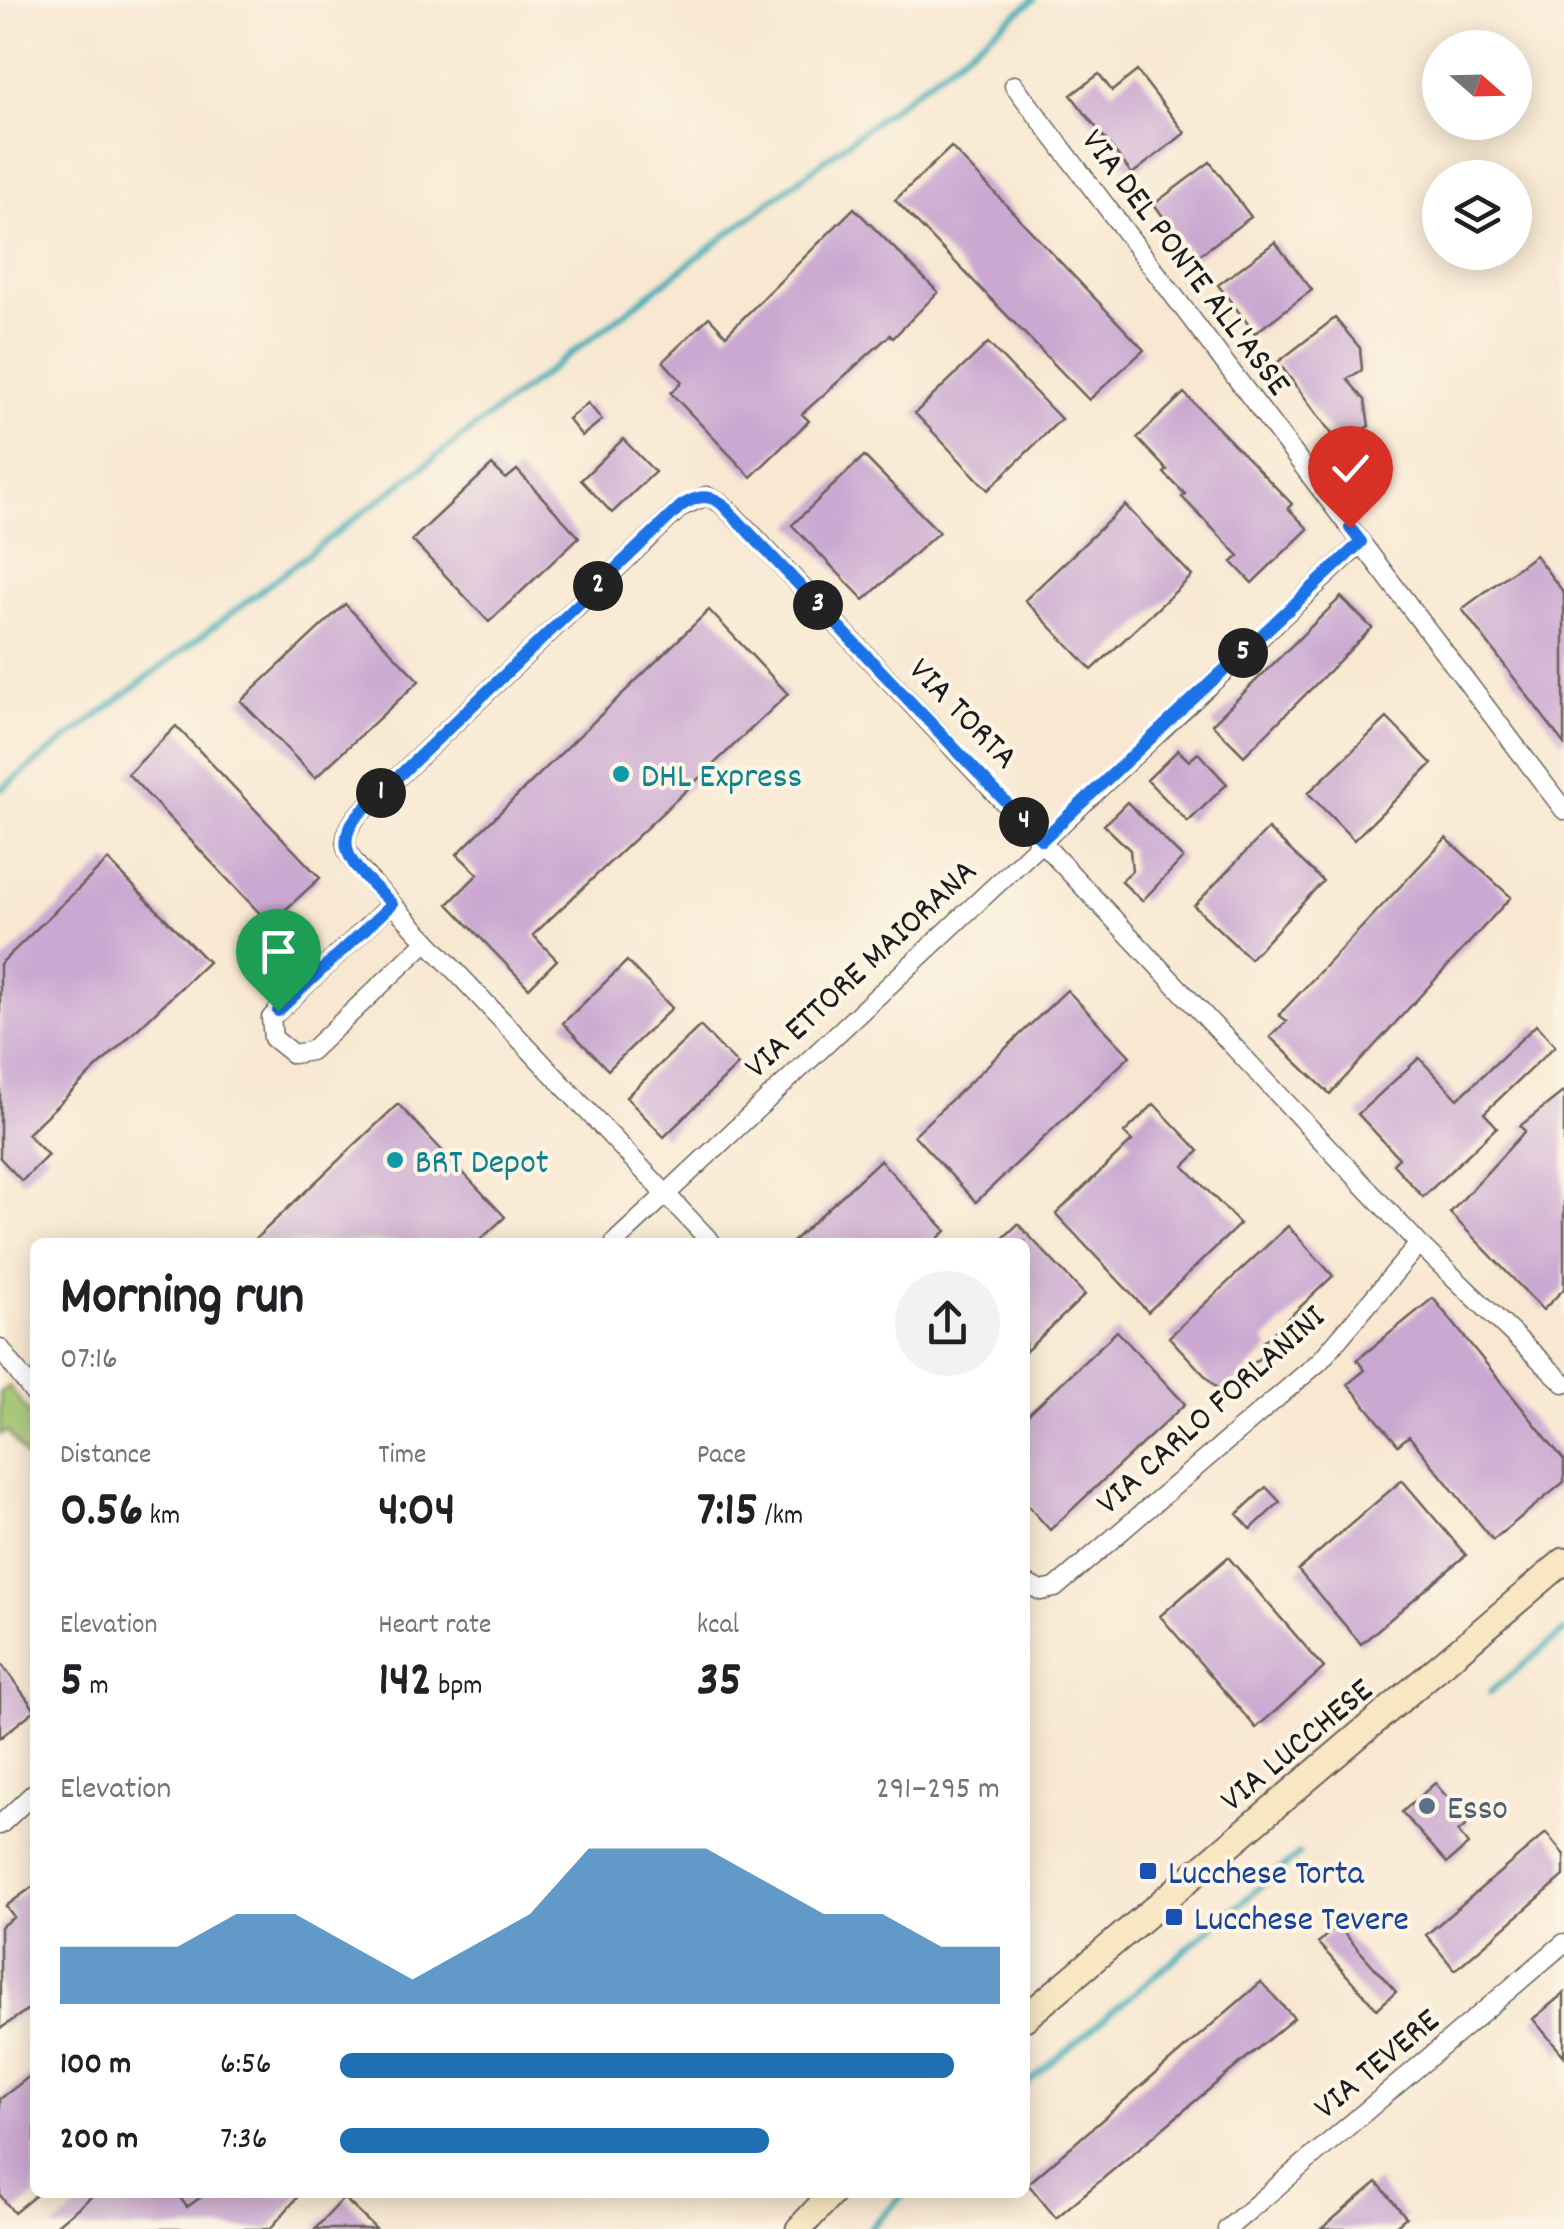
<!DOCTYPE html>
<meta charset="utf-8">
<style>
:root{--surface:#fff;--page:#f2f2f2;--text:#202124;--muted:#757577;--accent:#1f6fb2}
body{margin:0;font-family:Dekko,sans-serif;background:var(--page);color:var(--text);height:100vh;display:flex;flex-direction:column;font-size:38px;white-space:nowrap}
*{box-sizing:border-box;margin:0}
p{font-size:32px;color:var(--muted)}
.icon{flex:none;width:55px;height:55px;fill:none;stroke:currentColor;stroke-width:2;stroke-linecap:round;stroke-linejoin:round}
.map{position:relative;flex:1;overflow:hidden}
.drawer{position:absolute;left:30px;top:1238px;width:1000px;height:960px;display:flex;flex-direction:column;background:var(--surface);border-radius:15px;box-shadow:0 5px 25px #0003}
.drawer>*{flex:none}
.needle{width:65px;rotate:110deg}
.fabs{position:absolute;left:1422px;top:30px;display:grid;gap:20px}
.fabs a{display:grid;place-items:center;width:110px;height:110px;border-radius:50%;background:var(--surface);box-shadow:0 5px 25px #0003;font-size:50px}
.pin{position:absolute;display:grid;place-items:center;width:85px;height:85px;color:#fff;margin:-102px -42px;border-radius:50% 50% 50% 0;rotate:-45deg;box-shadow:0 0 10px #0007}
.pin .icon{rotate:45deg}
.km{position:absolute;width:50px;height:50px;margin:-25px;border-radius:50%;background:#222;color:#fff;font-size:28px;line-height:50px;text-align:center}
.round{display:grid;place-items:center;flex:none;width:105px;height:105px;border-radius:52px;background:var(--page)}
.overview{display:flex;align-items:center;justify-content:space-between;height:170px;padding:0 30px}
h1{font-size:55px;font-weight:700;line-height:75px}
.metrics{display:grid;grid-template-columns:repeat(3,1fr);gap:15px;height:170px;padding:10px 30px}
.metrics div{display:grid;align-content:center}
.metrics b{font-size:50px;font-weight:700}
.metrics small{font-size:28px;font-weight:400}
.metrics p{font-size:28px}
.chart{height:280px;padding:20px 30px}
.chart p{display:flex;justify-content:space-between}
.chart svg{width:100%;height:180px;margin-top:10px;fill:var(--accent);opacity:.7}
ul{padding:0 30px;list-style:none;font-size:32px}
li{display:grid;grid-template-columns:160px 120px 1fr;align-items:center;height:75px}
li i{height:25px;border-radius:12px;background:var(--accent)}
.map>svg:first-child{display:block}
.green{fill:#9fc46e;stroke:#5e7045;stroke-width:2.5}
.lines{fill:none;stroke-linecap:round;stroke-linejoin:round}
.stream{stroke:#3aabb6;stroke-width:6}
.building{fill:#cba8d1}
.minor-casing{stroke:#69635c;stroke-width:21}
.secondary-casing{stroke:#69635c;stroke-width:29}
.minor{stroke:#fff;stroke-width:18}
.secondary{stroke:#f9e7c3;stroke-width:25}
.route-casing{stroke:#fff;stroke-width:20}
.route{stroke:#1a73e8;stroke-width:12}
.culture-dot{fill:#0f9aa8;stroke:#fcf5e5;stroke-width:4}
.service-dot{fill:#5c6f8a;stroke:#fcf5e5;stroke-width:4}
.transit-dot{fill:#1a4fb4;stroke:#fcf5e5;stroke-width:4}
.labels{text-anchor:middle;stroke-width:8;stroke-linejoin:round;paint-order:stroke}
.street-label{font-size:35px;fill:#1c1c1c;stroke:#fcf5e5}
.culture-label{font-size:35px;fill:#0d838f;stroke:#fcf5e5;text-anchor:start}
.service-label{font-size:35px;fill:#4e5e75;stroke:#fcf5e5;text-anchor:start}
.transit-label{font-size:35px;fill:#164399;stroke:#fcf5e5;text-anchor:start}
</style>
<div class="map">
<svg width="1564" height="2229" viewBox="0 0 1564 2229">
<rect width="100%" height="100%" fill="#fcf5e5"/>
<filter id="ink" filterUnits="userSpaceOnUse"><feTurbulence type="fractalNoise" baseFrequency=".01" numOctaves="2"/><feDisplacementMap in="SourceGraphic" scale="20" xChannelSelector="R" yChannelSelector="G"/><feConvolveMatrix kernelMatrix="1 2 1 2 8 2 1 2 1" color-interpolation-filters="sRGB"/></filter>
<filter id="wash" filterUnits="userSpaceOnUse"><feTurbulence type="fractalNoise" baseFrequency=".0048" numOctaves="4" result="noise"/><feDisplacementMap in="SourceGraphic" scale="40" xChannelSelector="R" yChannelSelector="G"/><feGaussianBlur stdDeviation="2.25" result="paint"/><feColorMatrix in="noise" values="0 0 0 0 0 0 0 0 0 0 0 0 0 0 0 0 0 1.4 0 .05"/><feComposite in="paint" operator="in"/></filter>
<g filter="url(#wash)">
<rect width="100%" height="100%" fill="#f8e8d2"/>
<path class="green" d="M9,1386L35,1421V1469L7,1431L0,1435V1393Z"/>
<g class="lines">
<path class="stream" d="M0,790L1034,0
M1490,1692L1564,1631
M1025,2085L1299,1854
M869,2229L906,2192"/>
</g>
<g id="blocks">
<path class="building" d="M1137,71L1185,133L1132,174L1071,95L1099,74L1112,91Z
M951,147L1144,350L1089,400L895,200Z
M1210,162L1251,217L1194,259L1154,204Z
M854,208L938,292L893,338L890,335L802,414L809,421L751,477L671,393L682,382L663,361L709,317L726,335Z
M1275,242L1312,290L1255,333L1218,285Z
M1335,318L1360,348L1362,370L1347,379L1365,400L1369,426L1357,433L1372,448L1353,462L1278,362Z
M988,343L1061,419L988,490L915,413Z
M1184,393L1292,504L1288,508L1308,529L1252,583L1232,562L1239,556L1182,497L1185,494L1164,473L1167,470L1137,438Z
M588,403L602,420L582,436L568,419Z
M623,439L655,472L612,513L581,480Z
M864,456L939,532L864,600L792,525Z
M492,465L506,479L517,470L579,537L489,622L412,540Z
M1125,505L1192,576L1092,670L1025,600Z
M1535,555L1564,593V744L1462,609Z
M1341,597L1372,628L1244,756L1212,724Z
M345,604L419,681L315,778L241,701Z
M709,610L788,694L533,935L557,960L529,988L448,904L478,874L457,854Z
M1387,718L1432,764L1354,840L1308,793Z
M176,726L320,878L270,924L128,774Z
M1178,750L1189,761L1198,753L1227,784L1188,822L1147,780Z
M1127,802L1183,858L1142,901L1121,881L1132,871L1130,850L1104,825Z
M1268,829L1323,881L1250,959L1194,906Z
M1446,838L1511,897L1330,1094L1270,1037L1287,1021L1279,1015Z
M108,860L208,962L27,1134L48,1155L22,1181L0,1158V964Z
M627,961L672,1008L608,1070L563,1023Z
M1067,990L1130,1056L976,1202L914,1135Z
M1536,1025L1555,1046L1484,1113L1497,1127L1423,1197L1393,1164L1399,1158L1358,1114L1419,1058L1458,1099Z
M700,1026L738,1065L664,1137L626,1097Z
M1564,1091V1289L1543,1310L1450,1213L1525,1131L1520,1126Z
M398,1104L505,1217L478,1242H252Z
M1154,1104L1199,1151L1184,1166L1240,1224L1148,1312L1056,1214L1132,1141L1124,1133Z
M880,1160L946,1231L934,1242H792Z
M1018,1224L1085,1295L1025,1352V1242H999Z
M1288,1226L1333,1276L1264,1341L1270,1348L1222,1394L1169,1337Z
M1433,1298L1564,1460V1482L1493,1540L1409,1436L1398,1445L1348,1384L1365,1370L1357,1360Z
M1117,1331L1185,1404L1050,1530L1025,1502V1417Z
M1402,1480L1466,1555L1361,1644L1298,1570Z
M1266,1487L1280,1502L1251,1529L1237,1514Z
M1228,1557L1324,1668L1256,1728L1160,1616Z
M0,1662L35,1710L0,1738Z
M1435,1783L1469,1823L1458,1832L1468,1845L1447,1863L1402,1812Z
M1546,1833L1564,1855V1876L1455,1970L1426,1935Z
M35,1885V2004L0,2029V1927L14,1917L6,1906Z
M1337,1925L1396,1992L1377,2009L1318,1943Z
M1261,1982L1294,2018L1056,2218L1028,2184Z
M1564,1993V2056L1533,2019Z
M35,2072V2196L14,2213L0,2195V2099Z
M1377,2182L1406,2217L1392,2229H1321Z
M97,2192H176L187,2207L208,2192H302L270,2229H52Z
M344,2198L376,2229H315Z"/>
</g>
</g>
<g filter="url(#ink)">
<use href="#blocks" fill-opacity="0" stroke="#69635c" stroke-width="2.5"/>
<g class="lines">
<g class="minor-casing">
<path id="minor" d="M1014,85L1564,810
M391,904L271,1018L273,1038L293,1054L311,1051L426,942
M615,1242L1361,543
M711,1242L362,872C344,852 339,839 357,816L681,507L706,496L721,503L750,532L1419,1244L1564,1383
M0,1348L35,1395
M1025,1583L1041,1591L1055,1588L1320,1361L1419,1244
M0,1825L35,1792
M1227,2229L1564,1943"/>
</g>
<g class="secondary-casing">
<path id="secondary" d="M1025,2018L1564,1561
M799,2229L833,2192"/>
</g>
<use href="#minor" class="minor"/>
<use href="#secondary" class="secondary"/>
</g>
</g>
<g class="lines" filter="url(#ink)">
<g class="route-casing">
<path id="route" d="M278,1011L392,904C367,877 327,853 357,816L681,506C695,497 707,493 721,503L1042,840L1361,542L1350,528"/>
</g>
<use href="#route" class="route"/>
</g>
<g class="culture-dot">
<circle cx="621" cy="774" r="10"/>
<circle cx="395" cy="1160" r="10"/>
</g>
<circle class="service-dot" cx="1427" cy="1806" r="10"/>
<g class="transit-dot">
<rect x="1138" y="1861" width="20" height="20" rx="5"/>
<rect x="1164" y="1907" width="20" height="20" rx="5"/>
</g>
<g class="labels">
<g class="street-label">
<text transform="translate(1188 261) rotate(53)" y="12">VIA DEL PONTE ALL'ASSE</text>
<text transform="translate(965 712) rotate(46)" y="12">VIA TORTA</text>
<text transform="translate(859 967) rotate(-43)" y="12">VIA ETTORE MAIORANA</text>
<text transform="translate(1209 1408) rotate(-42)" y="12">VIA CARLO FORLANINI</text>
<text transform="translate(1295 1743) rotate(-40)" y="12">VIA LUCCHESE</text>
<text transform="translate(1375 2062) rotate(-40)" y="12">VIA TEVERE</text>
</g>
<g class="culture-label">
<text x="641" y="786">DHL Express</text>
<text x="415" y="1172">BRT Depot</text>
</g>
<g class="service-label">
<text x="1447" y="1818">Esso</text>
</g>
<g class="transit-label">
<text x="1168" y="1883">Lucchese Torta</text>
<text x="1194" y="1929">Lucchese Tevere</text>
</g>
</g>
</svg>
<div class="fabs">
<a><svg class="needle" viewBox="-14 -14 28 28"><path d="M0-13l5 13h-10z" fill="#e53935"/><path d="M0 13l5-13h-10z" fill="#757577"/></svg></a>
<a><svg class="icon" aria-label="layers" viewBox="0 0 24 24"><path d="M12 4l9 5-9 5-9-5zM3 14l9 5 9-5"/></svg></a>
</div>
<div class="pin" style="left:278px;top:1011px;background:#1e9e55"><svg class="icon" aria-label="arrive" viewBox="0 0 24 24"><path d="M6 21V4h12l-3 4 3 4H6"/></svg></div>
<div class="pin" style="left:1350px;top:528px;background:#d93025"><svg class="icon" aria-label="check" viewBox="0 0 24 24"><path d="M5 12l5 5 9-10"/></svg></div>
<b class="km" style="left:381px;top:793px">1</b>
<b class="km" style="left:598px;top:586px">2</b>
<b class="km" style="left:818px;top:605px">3</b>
<b class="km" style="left:1024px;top:822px">4</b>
<b class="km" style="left:1243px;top:653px">5</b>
<section class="drawer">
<div class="overview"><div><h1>Morning run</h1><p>07:16</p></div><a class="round"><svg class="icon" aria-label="share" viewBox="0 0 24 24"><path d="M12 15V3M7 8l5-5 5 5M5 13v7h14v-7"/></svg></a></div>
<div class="metrics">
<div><p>Distance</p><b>0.56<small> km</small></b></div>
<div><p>Time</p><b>4:04</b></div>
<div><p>Pace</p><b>7:15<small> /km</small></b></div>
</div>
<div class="metrics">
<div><p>Elevation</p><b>5<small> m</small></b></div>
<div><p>Heart rate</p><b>142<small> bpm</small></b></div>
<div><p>kcal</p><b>35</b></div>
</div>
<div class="chart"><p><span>Elevation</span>291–295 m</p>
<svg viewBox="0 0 160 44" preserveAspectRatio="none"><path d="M0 44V30L10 30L20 30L30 22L40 22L50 30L60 38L70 30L80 22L90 6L100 6L110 6L120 14L130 22L140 22L150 30L160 30V44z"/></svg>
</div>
<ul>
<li><b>100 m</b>6:56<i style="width:93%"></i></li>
<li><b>200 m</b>7:36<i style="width:65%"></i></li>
</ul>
</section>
</div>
